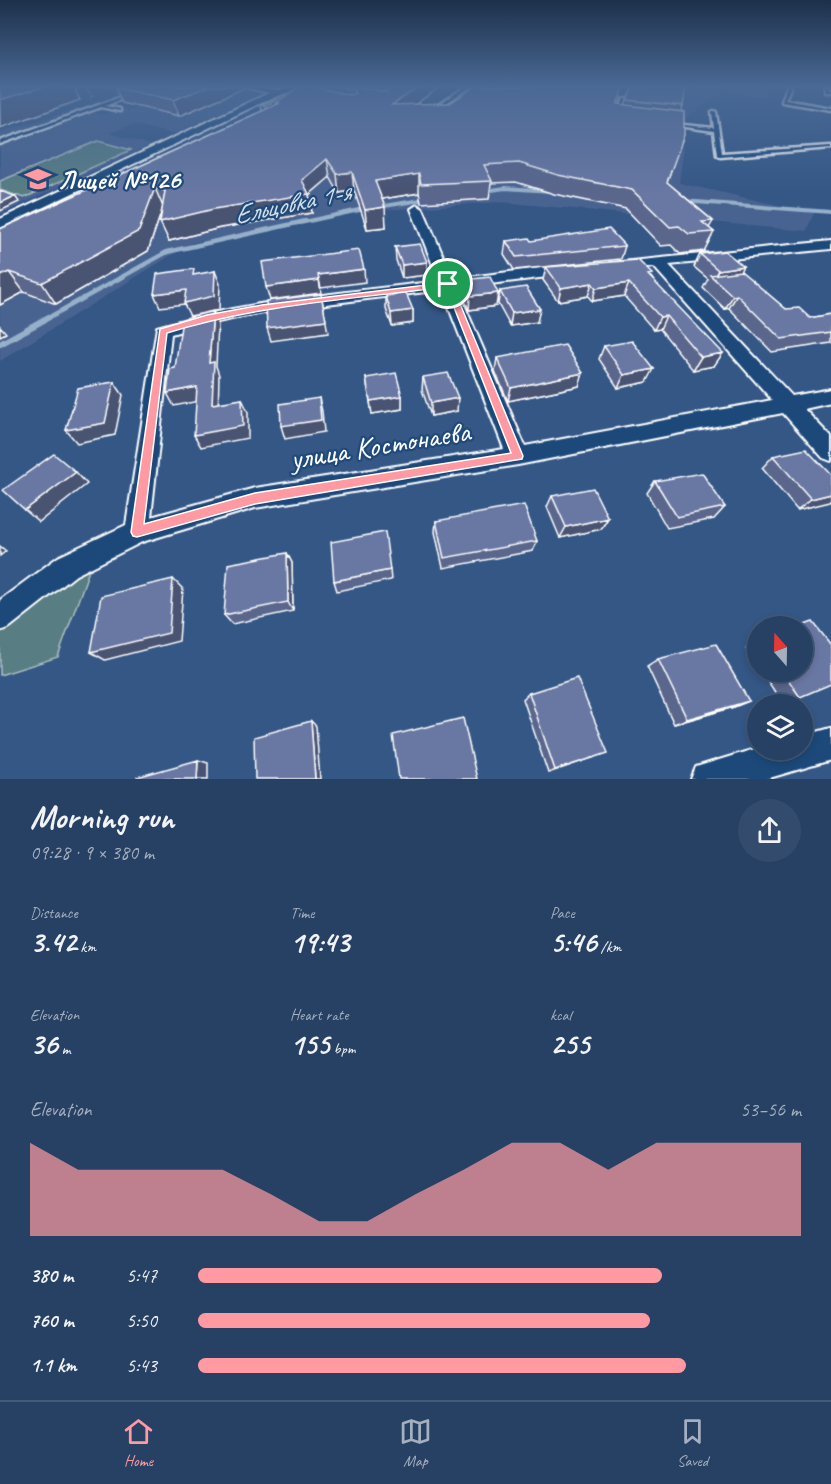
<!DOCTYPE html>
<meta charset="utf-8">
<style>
:root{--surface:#274164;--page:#334c6d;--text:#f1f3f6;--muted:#a4afbf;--line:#435a78;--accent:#ff9aa2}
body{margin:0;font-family:Caveat,sans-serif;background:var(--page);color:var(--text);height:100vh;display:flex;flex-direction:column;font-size:22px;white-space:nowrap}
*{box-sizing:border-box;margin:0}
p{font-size:20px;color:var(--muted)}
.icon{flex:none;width:33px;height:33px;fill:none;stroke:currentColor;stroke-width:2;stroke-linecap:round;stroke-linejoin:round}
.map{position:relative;height:779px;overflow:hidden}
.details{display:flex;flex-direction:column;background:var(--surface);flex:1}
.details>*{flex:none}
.needle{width:39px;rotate:340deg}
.controls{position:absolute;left:747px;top:616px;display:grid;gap:12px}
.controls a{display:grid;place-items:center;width:66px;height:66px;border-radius:50%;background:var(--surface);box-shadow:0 3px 9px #0003,0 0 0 2px var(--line);font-size:30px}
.pin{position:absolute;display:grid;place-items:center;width:51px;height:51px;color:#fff;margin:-26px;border:3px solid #fff;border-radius:50%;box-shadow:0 2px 6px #0007}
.round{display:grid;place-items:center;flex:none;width:63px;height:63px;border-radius:32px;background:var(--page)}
.overview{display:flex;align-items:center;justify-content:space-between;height:102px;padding:0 30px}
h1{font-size:33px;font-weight:800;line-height:45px}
.stats{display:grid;grid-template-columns:repeat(3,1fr);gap:9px;height:102px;padding:6px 30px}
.stats div{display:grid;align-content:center}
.stats b{font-size:30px;font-weight:800}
.stats small{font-size:16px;font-weight:400}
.stats p{font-size:16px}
.chart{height:168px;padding:12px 30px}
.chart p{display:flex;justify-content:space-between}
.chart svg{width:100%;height:108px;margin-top:6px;fill:var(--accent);opacity:.7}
ul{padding:0 30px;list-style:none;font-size:20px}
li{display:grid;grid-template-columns:96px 72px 1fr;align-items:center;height:45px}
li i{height:15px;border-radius:8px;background:var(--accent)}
.dock{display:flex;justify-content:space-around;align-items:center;height:84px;border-top:2px solid var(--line);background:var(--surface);font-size:16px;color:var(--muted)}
.dock a{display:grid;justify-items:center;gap:3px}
.dock .selected{color:var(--accent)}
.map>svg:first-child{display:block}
.built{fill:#486491}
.green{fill:#587e83;stroke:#acbec1;stroke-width:1.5}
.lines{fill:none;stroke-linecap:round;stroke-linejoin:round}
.stream-far2{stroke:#96b0ca;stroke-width:4}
.stream-far1{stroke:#96b0ca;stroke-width:4.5}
.stream{stroke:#96b0ca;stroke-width:6}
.service-casing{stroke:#fff;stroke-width:5}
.minor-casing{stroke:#fff;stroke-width:4}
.path{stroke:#fff;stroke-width:1.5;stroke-dasharray:2 2;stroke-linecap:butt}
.service{fill:#1f4a7a;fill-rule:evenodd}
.minor{fill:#1f4a7a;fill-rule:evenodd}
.wall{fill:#5a668c;stroke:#fff;stroke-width:1.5;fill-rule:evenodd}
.shaded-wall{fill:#4a5372;stroke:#fff;stroke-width:1.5}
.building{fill:#6977a3;stroke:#fff;stroke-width:1.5}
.route{fill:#ff9aa2;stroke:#fff;stroke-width:1.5;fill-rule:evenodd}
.labels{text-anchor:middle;stroke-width:4.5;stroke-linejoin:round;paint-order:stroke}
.far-poi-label{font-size:26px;font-weight:bold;fill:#fff;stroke:#1f4a7a;text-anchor:start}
.far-water-label{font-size:27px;font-style:italic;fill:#d3dee9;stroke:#1f4a7a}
.street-label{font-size:30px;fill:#fff;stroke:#1f4a7a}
</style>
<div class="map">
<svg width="831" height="779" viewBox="0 0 831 779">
<rect width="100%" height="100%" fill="#345786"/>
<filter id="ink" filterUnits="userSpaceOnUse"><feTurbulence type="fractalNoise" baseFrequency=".0167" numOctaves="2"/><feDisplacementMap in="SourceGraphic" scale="12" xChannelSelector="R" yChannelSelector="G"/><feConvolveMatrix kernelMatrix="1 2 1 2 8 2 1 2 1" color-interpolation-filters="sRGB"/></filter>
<g filter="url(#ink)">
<path class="built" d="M194,86H216L263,94L172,134L133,124L109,133L151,145L0,214V132L76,109L102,115L121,109L132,110Z
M484,86H674L723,93L679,122L683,153L679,183L814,213L806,231L500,202L369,211L191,243L0,361V236L295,95L448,115Z
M691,86H768L763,97Z"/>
<path class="green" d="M98,141L131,150L24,198L0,190V181Z
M92,562L58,657L0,675V627Z"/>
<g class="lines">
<path class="stream-far2" d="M485,191L505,188L552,191
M682,201L831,212
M378,207L427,199
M300,223L368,208"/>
<path class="stream-far1" d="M46,319L167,252L306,221"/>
<path class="stream" d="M0,344L49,317"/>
<g class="service-casing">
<path id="service" d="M467,86H471L436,110L432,109Z
M646,86H650L638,100L627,101L620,115L616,116L624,99L636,98Z
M787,86H791L785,100L831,108V110L782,102Z
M825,86H829L828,90H831V92H825Z
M129,94L132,95L105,106L120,109V111L101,107L0,144V141Z
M714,111L716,112L722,153L831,146V148L720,157L717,155L714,131L672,125L674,124L714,128L712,112Z"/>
</g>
<g class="minor-casing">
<path id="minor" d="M239,86L280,90L294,86H306L267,100L0,228V219L269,93Z
M417,205L423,209L453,279L572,264L580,269L572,274L457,288L525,446L772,400L654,267L616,271L608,266L611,263L831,241V249L669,265L792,396L831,389V403L804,409L831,437V461L823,458L783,413L518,465L255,508L142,542L76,575L10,627L0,631V600L58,557L126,525L157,327C249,300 344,293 439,281L411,209ZM442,290L504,449L255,488L151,517L171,334C259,308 352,302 442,290Z
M831,728V760L766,779H691L696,767L758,748L802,750V736Z"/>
</g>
<path class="path" d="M84,86L92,96L90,99
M71,91L84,87L120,86"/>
<use href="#service" class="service"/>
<use href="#minor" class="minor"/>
</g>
<path class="wall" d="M300,86H439L438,88L416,104L450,103L476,86H643L642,87L683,106L681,112L667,182L713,221L709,228L714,232L704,251L680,254L671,245L661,246L626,209L554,194L516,182L491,183L489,199L421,203L419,193L382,199L386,227L367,229L354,190L339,193L330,177L309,195L312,213L220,228L169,241L162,210L148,251L56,304L24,292L0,305V229L262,111L261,105L285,96ZM628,97L625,105L619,104L622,98Z
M116,88L242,89L179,116L122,103Z
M506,241H531L625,246L621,259L514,270L504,254Z
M395,247L427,262V275L402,278L396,260Z
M700,254L740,271L786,309L810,318L831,314V343L772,352L729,308L725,309L703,288L708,279L694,267Z
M546,267L651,277L714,366L693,370L660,329L654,330L624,296L592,301L588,296L558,301L543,280Z
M463,280L498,293L496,306L469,310L462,293Z
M500,291L537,322L510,326L498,304Z
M386,296L413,310V323L392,326L386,309Z
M604,346L647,382L618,388L599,359Z
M497,358L583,373L579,386L508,401L495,371Z
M423,377L457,411L431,416L422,390Z
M366,378L402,396V409L372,414Z
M773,456L831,475V501L797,510L762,468Z
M655,481L725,507L714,519L667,528L647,493Z
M552,496L608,518L601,529L560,538L547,507Z
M436,521L537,541L533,551L443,568L435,532Z
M287,553L292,563L293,611L232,624L224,615Z
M390,570L391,580L337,591L334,581Z
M758,642V666L746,648Z
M658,659L749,701L734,707L674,724L647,666Z
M762,672H802L800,697L782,703Z
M529,693L598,756L548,773L523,699Z"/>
<path class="shaded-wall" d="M0,86H73L80,100L0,128Z
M209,86H241L242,89L179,116L173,100Z
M385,86H404L386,101Z
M420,86H439L438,88L392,121V105Z
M625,86H643L635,96L622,98L612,120L617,104Z
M285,94L286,104L276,103L278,110L268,117L266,106Z
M327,159L330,177L309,195L312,213L220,228L169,241L160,222L302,180Z
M352,172L354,190L339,193L337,174Z
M419,174V193L376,200L375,181Z
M155,188L163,207L148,251L56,304L42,283Z
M15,196L19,202L0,211V203Z
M385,207L386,227L367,229L365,210Z
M427,262V275L402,278V265Z
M743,266L736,279L714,278L718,270Z
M364,269L365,282L321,288L318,275Z
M215,271L220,284L219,310L190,316L184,304L160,307L154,294L186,290Z
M9,272L24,292L0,305V276Z
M319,280L321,293L270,300L266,287Z
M592,283L588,296L558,301L561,288Z
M629,283L624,296L592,301L596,288Z
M498,293L496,306L469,310L470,296Z
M321,294L328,333L271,341L267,328Z
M737,295L729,308L725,309L733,296Z
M540,309L537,322L510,326L512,313Z
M413,310V323L392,326L391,313Z
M213,311L218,324L216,366L219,375L218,417L212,404L209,363Z
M666,316L660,329L654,330L660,317Z
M0,326L6,333L0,336Z
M723,353L714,366L693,370L701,357Z
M654,369L647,382L618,388L624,375Z
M583,373L579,386L508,401L511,388Z
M114,382L123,395L115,435L77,443L66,430Z
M197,387L204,400L174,406L167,393Z
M402,396V409L372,414L370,401Z
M319,398L322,411L324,432L285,439L281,426Z
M458,398L457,411L431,416V403Z
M242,399L248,412V438L201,447L194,435Z
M76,472L87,484L39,522L25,510Z
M831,494V501L830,502L797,510L811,499Z
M608,518L601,529L560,538L566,527Z
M0,546L6,551L0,556Z
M287,553L292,563L293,611L288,602Z
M173,579L183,589L179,641L105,660L91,652Z
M749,701L734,707L674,724L687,719Z
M311,721L316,726L320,779H315Z
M198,760L208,763V779H197Z"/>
<path class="building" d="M4,86H46L0,100V87Z
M122,86H209L173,100L116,88Z
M300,86H309L350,95L355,93L353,90L337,86H353L386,92L396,86H420L392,105L450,103L476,86H625L617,104L684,112V135L667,182L713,221L702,222L714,232L689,234L679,226L670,227L632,190L558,175L519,163L484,165L492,181L421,184L419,174L375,181L385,207L365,210L352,172L337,174L327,159L302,180L309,194L214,209L160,222L165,191L155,188L139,231L42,283L9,272L0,276V229L280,103H276Z
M645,86H686L683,106L627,100L633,88L644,87Z
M285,94L266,106L261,105Z
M0,191L15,196L0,203Z
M609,229L625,246L516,257L506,241L529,238L531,241Z
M420,244L427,262L402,265L395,247Z
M359,250L364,269L318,275L319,280L266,287L262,262Z
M725,251L743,266L718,270L700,254Z
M638,260L652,274L648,275L723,353L701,357L666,316L660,317L629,283L596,288L592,283L561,288L546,267Z
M194,269L193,275L215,271L214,296L184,303L186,290L154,294L157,274Z
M741,271L786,309L799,308L810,318L831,314V332L781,339L737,295L733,296L710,275Z
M490,277L498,293L470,296L463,280Z
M526,287L540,309L512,313L500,291Z
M406,293L413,310L391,313L386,296Z
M321,294L326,320L267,328L266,301Z
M213,311L209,363L214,362L212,404L242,399L243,426L194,435L197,387L167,393L170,369L175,368L182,319Z
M632,341L654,369L624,375L604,346Z
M565,345L583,373L511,388L497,358Z
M396,373L402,396L370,401L366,378Z
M448,373L458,398L431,403L423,377Z
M114,382L105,423L66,430L78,388Z
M319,398L321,420L281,426L280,404Z
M806,449L831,475V494L811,499L773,456Z
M54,454L76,472L25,510L3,490Z
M702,473L725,507L677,517L655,481Z
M593,488L608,518L566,527L552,496Z
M524,505L537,541L444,558L436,521Z
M385,532L390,570L334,581L331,542Z
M287,553L288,602L224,615L228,564Z
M173,579L169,633L91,652L101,596Z
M813,622L831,645V684L800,697L783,672H802V627H799Z
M716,644L749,701L687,719L658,659Z
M577,678L608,753L555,770L529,693Z
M463,718L477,779H399L393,735Z
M311,721L315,779H255L254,737Z
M198,760L197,779H137V777Z"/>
</g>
<linearGradient id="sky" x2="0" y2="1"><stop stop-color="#1d304a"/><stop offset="0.44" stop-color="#4a6995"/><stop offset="1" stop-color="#4a6995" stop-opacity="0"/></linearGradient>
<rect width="831" height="195" fill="url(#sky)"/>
<path class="route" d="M451,282L523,456L522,459L255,504L137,537L133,536L131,532L160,329L207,315L262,305ZM446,287L511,453L255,493L144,524L167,333C257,305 352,299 446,287Z"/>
<defs>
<g id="school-bare" transform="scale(2.07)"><path d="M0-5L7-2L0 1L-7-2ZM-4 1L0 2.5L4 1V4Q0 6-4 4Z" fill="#ff9aa2" stroke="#1f4a7a" stroke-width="2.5" paint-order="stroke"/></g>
</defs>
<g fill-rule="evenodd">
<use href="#school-bare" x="38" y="179"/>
</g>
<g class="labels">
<g class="far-poi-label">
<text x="58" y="188">Лицей №126</text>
</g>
<g class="far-water-label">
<text transform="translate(292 203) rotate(-12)" y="9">Ельцовка 1-я</text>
</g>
<g class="street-label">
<text transform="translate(380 445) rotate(-9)" y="10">улица Костонаева</text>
</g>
</g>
</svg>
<div class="controls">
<a><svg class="needle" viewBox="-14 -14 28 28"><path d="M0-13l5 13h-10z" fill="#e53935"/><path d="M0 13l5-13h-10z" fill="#a4afbf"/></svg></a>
<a><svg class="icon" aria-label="layers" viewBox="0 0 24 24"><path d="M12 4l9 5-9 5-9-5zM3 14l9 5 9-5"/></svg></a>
</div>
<div class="pin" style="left:448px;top:284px;background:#1e9e55"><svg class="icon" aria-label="arrive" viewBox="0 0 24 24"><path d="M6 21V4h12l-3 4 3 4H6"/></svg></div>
</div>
<section class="details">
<div class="overview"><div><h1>Morning run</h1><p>09:28 · 9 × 380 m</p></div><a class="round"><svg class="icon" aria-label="share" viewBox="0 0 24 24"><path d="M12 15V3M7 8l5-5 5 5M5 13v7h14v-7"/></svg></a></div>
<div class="stats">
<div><p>Distance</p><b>3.42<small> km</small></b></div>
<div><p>Time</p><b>19:43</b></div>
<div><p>Pace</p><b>5:46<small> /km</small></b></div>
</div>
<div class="stats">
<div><p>Elevation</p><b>36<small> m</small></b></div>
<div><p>Heart rate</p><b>155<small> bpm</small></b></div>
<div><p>kcal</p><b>255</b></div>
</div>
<div class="chart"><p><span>Elevation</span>53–56 m</p>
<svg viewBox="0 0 160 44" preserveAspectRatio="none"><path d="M0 44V6L10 17L20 17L30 17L40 17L50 27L60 38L70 38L80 27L90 17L100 6L110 6L120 17L130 6L140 6L150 6L160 6V44z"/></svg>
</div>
<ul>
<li><b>380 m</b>5:47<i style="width:77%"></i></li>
<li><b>760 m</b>5:50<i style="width:75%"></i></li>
<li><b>1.1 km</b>5:43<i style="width:81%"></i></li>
</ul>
</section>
<nav class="dock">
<a class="selected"><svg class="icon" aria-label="home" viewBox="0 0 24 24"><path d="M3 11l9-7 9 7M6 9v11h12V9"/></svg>Home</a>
<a><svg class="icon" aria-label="map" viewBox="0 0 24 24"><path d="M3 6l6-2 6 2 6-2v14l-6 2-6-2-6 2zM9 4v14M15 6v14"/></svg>Map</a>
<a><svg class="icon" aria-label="saved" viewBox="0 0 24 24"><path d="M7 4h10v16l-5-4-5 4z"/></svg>Saved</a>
</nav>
